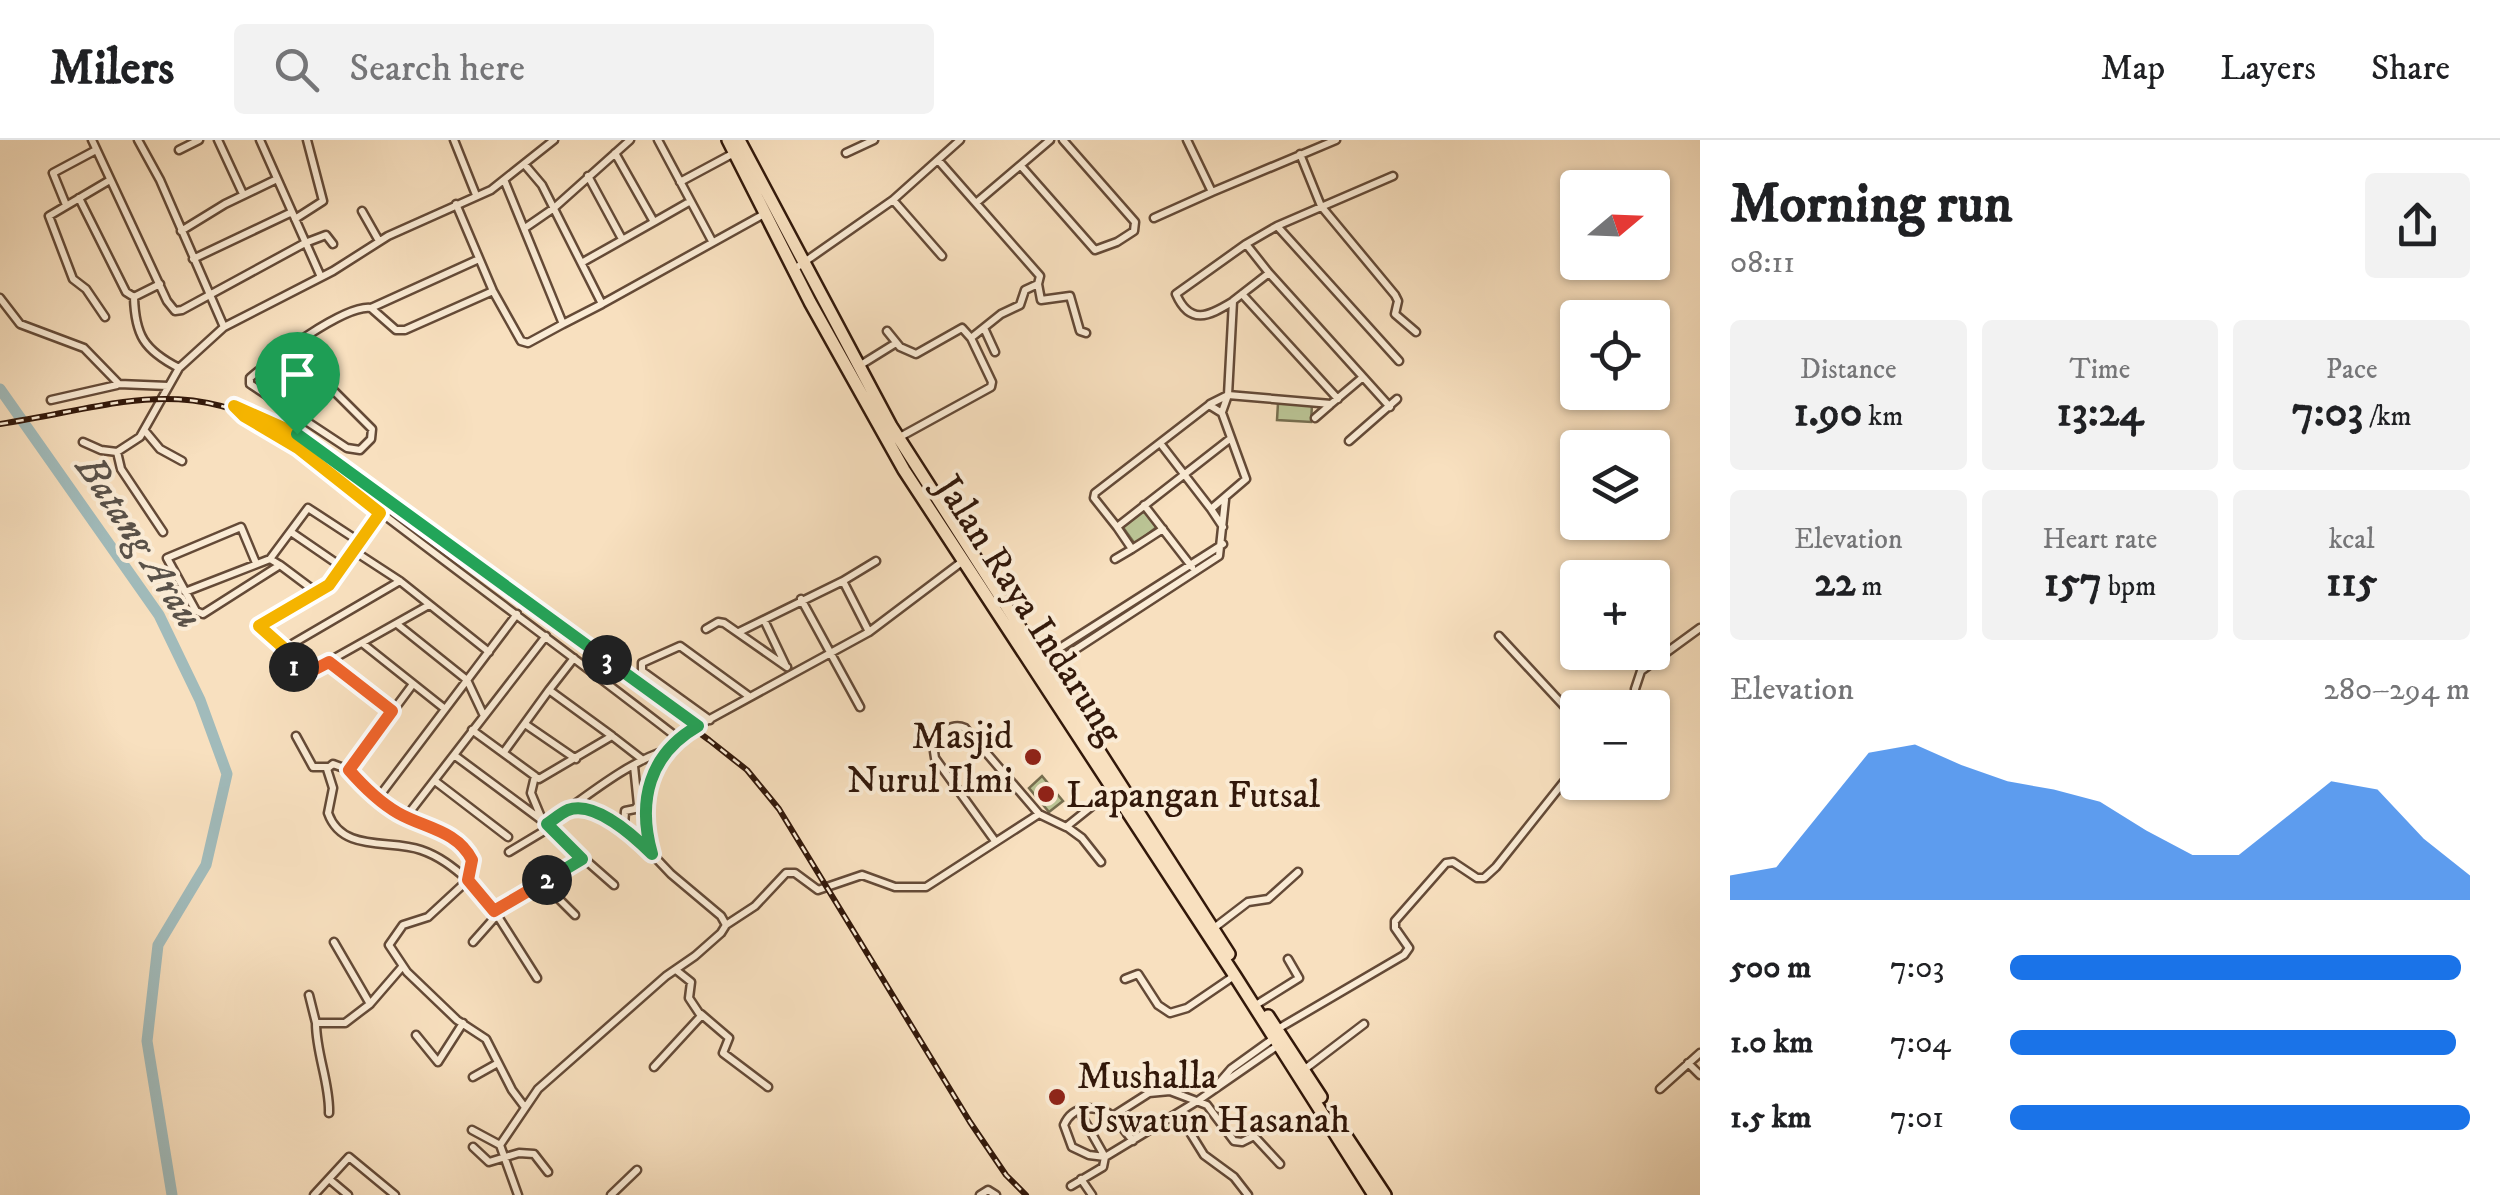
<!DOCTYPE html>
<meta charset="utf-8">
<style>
:root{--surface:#fff;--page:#f2f2f2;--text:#202124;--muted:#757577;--line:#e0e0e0;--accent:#1a73e8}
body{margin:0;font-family:"IM FELL DW Pica",serif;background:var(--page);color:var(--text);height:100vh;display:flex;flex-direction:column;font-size:38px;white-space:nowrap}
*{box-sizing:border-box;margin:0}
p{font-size:32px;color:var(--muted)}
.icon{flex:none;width:55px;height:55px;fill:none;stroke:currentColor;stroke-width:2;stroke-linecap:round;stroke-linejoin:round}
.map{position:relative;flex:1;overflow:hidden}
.sheet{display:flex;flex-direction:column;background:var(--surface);width:800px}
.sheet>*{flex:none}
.needle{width:65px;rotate:71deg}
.controls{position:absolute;left:1560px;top:30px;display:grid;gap:20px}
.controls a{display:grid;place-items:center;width:110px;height:110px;border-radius:10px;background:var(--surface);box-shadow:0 2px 8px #0004;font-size:50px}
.pin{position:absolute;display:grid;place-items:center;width:85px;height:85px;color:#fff;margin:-102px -42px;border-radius:50% 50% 50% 0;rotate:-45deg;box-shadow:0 0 10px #0007}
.pin .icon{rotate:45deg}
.km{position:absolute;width:50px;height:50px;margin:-25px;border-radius:50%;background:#222;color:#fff;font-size:28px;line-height:50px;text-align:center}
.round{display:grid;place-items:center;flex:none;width:105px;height:105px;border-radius:10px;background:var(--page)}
.headline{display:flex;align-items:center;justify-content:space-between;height:170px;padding:0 30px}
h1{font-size:55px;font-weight:800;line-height:75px}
.figures{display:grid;grid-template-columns:repeat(3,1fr);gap:15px;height:170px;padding:10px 30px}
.figures div{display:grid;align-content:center;border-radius:10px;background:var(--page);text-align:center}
.figures b{font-size:42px;font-weight:800}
.figures small{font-size:28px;font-weight:400}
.figures p{font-size:28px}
.chart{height:280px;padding:20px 30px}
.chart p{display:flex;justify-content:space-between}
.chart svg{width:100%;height:180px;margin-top:10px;fill:var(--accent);opacity:.7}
ul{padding:0 30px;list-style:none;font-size:32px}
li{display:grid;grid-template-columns:160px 120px 1fr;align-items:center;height:75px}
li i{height:25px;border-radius:12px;background:var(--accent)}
header{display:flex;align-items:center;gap:60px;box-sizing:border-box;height:140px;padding:0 50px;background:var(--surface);border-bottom:2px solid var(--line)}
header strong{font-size:48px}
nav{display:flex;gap:55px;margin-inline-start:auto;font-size:35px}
.search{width:700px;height:90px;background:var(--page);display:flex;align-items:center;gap:25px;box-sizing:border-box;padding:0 35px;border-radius:10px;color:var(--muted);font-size:38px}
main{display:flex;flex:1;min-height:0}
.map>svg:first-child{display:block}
.green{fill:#bac394;stroke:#766e4f;stroke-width:2.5}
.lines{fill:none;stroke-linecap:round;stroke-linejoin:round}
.river{stroke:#a1bbbb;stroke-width:11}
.street-casing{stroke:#644a37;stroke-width:11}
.highway-casing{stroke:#32180a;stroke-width:16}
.street{stroke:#faebd5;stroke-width:6}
.highway{stroke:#f8e0bf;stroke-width:11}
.rail-casing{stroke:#32180a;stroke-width:6}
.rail{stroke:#faebd5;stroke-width:2.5;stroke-dasharray:8;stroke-linecap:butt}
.split-1-casing{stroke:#fff;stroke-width:20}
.split-2-casing{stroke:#fff;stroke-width:20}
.split-3-casing{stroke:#fff;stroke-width:20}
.split-4-casing{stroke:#fff;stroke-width:20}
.split-1{stroke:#f5b400;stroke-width:12}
.split-2{stroke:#f0652b;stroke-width:12}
.split-3{stroke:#22a559;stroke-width:12}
.split-4{stroke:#22a559;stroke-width:12}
.poi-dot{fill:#8f2418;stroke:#faebd5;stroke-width:4}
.labels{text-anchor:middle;stroke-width:8;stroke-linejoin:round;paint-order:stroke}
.street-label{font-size:38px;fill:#32180a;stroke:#faebd5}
.poi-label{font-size:38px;fill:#32180a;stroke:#faebd5;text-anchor:start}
.water-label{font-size:40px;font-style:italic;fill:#595148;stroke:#faebd5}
</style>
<header>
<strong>Milers</strong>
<div class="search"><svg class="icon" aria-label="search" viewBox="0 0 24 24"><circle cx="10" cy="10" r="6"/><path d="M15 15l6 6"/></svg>Search here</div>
<nav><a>Map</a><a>Layers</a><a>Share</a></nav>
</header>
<main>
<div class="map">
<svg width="1700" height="1055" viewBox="0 0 1700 1055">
<rect width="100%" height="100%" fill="#f8e0bf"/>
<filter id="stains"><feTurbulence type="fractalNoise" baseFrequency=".002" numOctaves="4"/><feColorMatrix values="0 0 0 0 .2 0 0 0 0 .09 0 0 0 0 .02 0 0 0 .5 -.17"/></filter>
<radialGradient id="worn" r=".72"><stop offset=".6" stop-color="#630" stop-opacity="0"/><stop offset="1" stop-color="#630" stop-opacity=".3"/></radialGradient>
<path class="green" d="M1278,263L1312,265L1311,282L1277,280Z
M1145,369L1158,386L1135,404L1122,386Z
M1042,636L1063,661L1049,672L1029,648Z"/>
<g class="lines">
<path class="river" d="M0,249L159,475L200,560L227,634L206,725L158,805L147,901L172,1055"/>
<g class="street-casing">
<path id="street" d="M92,0L167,161L175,171L182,170L305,103L326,95L333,104
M138,0L160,40L224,187
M218,0L243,54
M260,0L321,137
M454,0L476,55
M658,0L712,101
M1187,0L1212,52L1336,0
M179,10L199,0
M846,13L874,0
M1300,14L1321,66L1395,155L1398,161L1395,174L1416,192
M938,20L1040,136L1038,144
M525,25L542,45L602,164L764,74
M1021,26L1095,110L1117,102L1134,91L1135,82L1063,0
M588,36L622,99
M1393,36L1277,86L1399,221
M680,42L734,13
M79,58L126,152L134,157L160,144
M893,60L942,116
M976,63L1050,0
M456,64L493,151L521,201L528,203L563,184L505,42
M66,65L53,33L96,10
M362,71L379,101
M1154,78L1212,52
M295,79L323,61L307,0
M654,82L689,62
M525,88L554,68L630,0
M181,91L225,64L277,39
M1246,104L1269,133
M193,119L292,72
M583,122L654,82L615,13
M793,130L893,60L960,0
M1269,133L1363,237L1331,264L1228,255L1233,161Z
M1242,154L1338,259
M134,157C135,195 144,210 179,228
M0,158L20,184L84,208L119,244L168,246
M1232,162C1209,176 1190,186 1176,154L1246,104L1277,86
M371,168L396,190H405L493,151
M105,177L86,149L73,139L49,76L110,40
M563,184L602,164
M984,188L995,212
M887,191L900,207L916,214L962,188L971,198
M292,209L372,289L371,299L360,310L347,308L250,244V238C271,220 345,164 371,168L479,119
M859,226L896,203
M1363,237L1390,267
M51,260L117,245
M1210,264L1228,255L1222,272
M234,267L297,294L698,586
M238,271C254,287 278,293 296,307C422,406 552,500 678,598
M1315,278L1330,265
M145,291L160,309L182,321
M900,297L991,247L992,242L971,198L1001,174L1020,165L1025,150L1038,144L1041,160L1070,156L1080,191L1086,193
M1349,301L1397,259
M83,302L101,310L117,312L140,297L179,228L224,187L333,131L388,96L491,50L554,0
M117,312L121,329L163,392
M1144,365L1192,427
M1211,369L1223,387
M1117,387L1094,358L1095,353L1209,265L1222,273L1246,339L1211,369L1160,303
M1163,389L1132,409L1117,387L1231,298
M291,392L342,427
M354,411L400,441L489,512
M1115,419L1132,409
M256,423L241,387L167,418L196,471L203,474L280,425L270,419
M280,425L316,452L329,445L355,410
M400,441L287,507L286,513L298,534L308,533L429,465
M843,441L869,492
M185,452L270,419L308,368L360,402L380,373
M801,459L860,567
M764,480L785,524
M397,484L467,540L484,576
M706,489L718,482L724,483L787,527
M739,492L843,441L876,421
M1499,496L1578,581
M362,503L445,569
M286,510L259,486L316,452
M1041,520L1223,404
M329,522L393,571
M1047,528L1219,416L1225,360
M413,544L349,630C362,646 379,661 397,672C427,691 480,691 468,740L494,771
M549,550L574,518
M1632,568L1636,563L1635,549L1641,531L1700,488
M710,580L642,531V523L680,506L750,557
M525,584L576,619
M472,590L539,639L612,596L643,620
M296,596L313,627H328
M504,612L549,550L612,596
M454,615L547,684
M349,630L333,624L327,629L333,648L328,673C342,713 390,699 421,710C439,716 453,727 468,740L428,777L403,785L389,805L407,832L457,880L486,899L512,950L524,966
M535,636L531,653L541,677
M435,641L508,697
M378,658L517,474
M569,670C601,667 628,689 649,710
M406,677L546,496
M624,687L625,671L635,669L638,665L634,626
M1067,687L1082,698L1101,722
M549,688L614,745
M995,701L935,618L933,605C940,593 952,582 965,588L1039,674
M509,712L549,688L547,684C582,660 628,621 668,610
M543,743L575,775
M497,775L537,838
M726,785L755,766L786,733H795L818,750L862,735L895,747H926L1039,674L1066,687L1112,650
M1214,788L1248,762L1268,759L1298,732
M334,802L370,864
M473,802L497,775L494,771L582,719
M1125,839L1138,834L1158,865L1170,873L1187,868L1234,836
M309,855L316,883
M1259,863L1299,838L1288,819
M701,874L729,898L723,913L768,947
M1276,890L1404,815L1409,808L1395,788V781L1446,723L1453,722L1477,738H1484L1496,727L1578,624
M416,895L438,922L463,883
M1688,923L1700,935
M654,927L701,876L689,858L691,842L676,830
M1305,929L1364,884
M473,937L498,923
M1218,944L1231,929L1274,898
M1660,949L1700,913
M1079,971L1105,1017
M329,973C330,943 316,914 316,883H345L370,864L402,827
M1178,973L1204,1015L1234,1037L1248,1055
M472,990L500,1005
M1133,1001L1113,976L1149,953L1170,951L1207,965L1234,1001L1242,1002L1254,996L1280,1024
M473,1007L489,1022L519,1013L534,1014L548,1032
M1105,1017L1089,1015L1072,1007L1064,985C1073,964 1097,965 1113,976
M329,1039L348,1055
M1081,1039L1092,1055
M1071,1046L1103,1027L1105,1017L1199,960L1277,906
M314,1055L349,1017L395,1055
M518,1055L500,1005L538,949L666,836L695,816L721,793L726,785L721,776L671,734L652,714L647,691L649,649L657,624L688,591L869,492L963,421
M611,1055L637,1030
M980,1055L988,1050L996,1055"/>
</g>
<g class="highway-casing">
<path id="highway" d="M728,0L810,162L904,330L1235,836L1374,1055
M739,0L891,286L1229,814
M1268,876L1321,957
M1336,981L1385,1055"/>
</g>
<use href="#street" class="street"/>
<use href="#highway" class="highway"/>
<g class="rail-casing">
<path id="rail" d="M0,284C126,264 183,232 303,301L709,600L747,630L779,669L970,982L1006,1035L1026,1055"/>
</g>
<use href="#rail" class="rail"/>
</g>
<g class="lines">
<g class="split-1-casing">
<path id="split-1" d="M294,527L286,510L259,486L329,445L380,373L298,308L244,276L234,266L297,294"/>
</g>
<g class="split-2-casing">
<path id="split-2" d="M294,527L302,536L329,522L392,571L349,630C363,646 379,662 398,673C424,688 457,690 472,720L468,740L494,771L547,740"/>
</g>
<g class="split-3-casing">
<path id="split-3" d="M547,740L582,719L547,684C553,680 561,673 568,670C595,660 635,697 652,714C637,661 649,614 698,586L607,520"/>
</g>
<g class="split-4-casing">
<path id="split-4" d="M297,294L607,520"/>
</g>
<use href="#split-1" class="split-1"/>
<use href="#split-2" class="split-2"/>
<use href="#split-3" class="split-3"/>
<use href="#split-4" class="split-4"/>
</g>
<g class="poi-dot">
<circle cx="1033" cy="617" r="10"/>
<circle cx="1046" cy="654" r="10"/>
<circle cx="1057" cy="957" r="10"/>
</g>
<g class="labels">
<g class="street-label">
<text transform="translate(1030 469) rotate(57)" y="13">Jalan Raya Indarung</text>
</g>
<g class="poi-label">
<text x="1013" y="608" text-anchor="end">Masjid<tspan x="1013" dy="44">Nurul Ilmi</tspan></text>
<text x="1066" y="667">Lapangan Futsal</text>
<text x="1077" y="948">Mushalla<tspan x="1077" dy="44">Uswatun Hasanah</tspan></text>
</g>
<g class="water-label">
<text transform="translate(141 401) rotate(57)" y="14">Batang Arau</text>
</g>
</g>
<rect width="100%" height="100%" filter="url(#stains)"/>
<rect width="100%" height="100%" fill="url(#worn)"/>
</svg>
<div class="controls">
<a><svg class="needle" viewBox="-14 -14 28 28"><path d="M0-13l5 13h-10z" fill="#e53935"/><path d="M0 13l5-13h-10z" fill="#757577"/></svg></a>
<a><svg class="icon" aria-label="locate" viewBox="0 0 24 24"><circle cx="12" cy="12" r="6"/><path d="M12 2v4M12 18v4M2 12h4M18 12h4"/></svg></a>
<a><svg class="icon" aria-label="layers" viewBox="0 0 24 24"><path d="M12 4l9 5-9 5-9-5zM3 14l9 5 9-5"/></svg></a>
<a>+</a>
<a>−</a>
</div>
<div class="pin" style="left:297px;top:294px;background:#1e9e55"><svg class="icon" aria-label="arrive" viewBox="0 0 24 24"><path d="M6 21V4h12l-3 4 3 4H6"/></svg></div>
<b class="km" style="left:294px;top:527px">1</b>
<b class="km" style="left:547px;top:740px">2</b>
<b class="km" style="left:607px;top:520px">3</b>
</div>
<section class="sheet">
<div class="headline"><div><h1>Morning run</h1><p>08:11</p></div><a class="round"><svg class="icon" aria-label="share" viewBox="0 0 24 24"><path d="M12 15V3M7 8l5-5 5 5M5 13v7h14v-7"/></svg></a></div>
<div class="figures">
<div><p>Distance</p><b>1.90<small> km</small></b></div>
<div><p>Time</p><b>13:24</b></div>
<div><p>Pace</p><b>7:03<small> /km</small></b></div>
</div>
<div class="figures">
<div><p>Elevation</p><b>22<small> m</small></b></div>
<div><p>Heart rate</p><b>157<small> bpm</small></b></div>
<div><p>kcal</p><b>115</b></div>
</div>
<div class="chart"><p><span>Elevation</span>280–294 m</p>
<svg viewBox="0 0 160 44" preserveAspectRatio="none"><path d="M0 44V38L10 36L20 22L30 8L40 6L50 11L60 15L70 17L80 20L90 27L100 33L110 33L120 24L130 15L140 17L150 29L160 38V44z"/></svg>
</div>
<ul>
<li><b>500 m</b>7:03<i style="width:98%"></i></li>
<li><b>1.0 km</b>7:04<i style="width:97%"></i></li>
<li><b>1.5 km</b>7:01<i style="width:100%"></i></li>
</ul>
</section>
</main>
